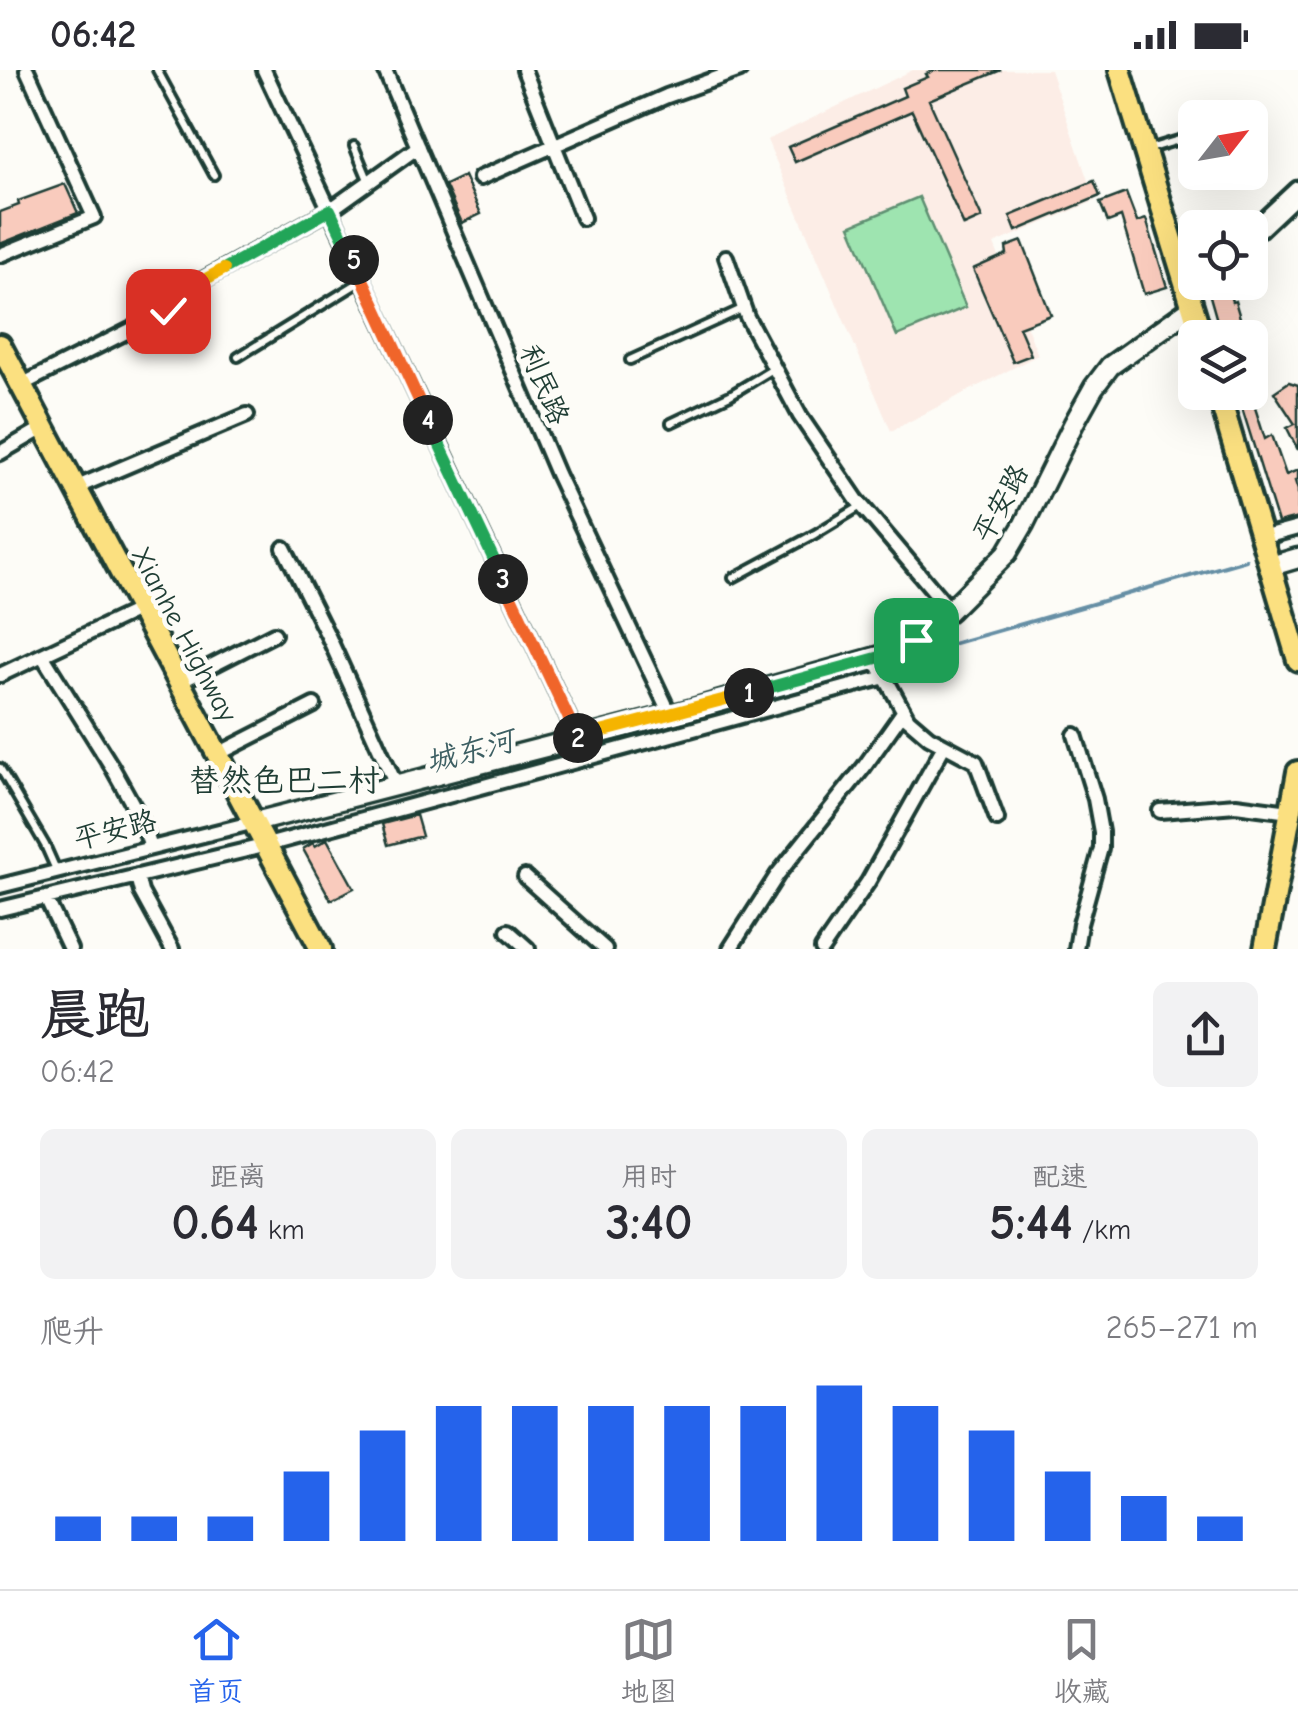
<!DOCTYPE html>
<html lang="zh">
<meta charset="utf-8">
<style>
:root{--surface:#fff;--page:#f2f2f3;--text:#2b2b33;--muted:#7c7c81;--line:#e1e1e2;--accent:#2563eb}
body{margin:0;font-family:"Comic Neue","LXGW WenKai TC",sans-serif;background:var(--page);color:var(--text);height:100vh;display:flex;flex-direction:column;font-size:38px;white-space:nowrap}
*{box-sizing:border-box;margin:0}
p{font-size:32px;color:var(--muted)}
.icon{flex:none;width:55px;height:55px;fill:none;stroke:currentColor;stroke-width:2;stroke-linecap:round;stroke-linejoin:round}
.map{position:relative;height:879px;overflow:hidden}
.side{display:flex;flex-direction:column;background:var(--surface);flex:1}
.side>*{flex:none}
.needle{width:65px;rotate:59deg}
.controls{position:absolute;left:1178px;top:30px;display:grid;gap:20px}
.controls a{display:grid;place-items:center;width:90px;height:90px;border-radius:15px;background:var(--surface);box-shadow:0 10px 40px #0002;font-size:50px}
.pin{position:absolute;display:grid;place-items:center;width:85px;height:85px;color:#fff;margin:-42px;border-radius:20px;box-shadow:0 5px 15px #0006}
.km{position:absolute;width:50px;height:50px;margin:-25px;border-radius:50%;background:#222;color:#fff;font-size:28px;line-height:50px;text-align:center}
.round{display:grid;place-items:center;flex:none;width:105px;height:105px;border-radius:15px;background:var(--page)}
.headline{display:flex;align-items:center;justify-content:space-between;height:170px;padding:0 40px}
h1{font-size:55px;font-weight:700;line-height:75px}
.figures{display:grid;grid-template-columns:repeat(3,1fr);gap:15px;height:170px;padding:10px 40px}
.figures div{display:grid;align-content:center;border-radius:15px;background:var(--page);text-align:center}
.figures b{font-size:50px;font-weight:700}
.figures small{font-size:28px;font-weight:400}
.figures p{font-size:28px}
.chart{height:280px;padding:20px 40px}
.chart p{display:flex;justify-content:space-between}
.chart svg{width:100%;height:180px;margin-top:10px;stroke:var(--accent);stroke-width:6}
.status{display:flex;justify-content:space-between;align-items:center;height:70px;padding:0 50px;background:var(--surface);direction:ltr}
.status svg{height:28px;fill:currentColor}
.menu{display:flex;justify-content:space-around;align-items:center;height:140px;border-top:2px solid var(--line);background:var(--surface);font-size:28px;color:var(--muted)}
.menu a{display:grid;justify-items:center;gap:5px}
.menu .on{color:var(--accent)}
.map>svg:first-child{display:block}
.built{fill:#fcede6}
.green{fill:#9ee4b0;stroke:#5e9072;stroke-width:2.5}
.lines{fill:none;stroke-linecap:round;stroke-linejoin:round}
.stream{stroke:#668fa5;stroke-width:4}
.building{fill:#f9cbbd;stroke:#1f3d34;stroke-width:2.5}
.service-casing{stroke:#1f3d34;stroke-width:14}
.minor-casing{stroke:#1f3d34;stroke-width:20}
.tertiary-casing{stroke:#1f3d34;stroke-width:25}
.primary-casing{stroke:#1f3d34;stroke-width:28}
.service{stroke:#fdfcf7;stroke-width:6}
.minor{stroke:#fdfcf7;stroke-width:12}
.tertiary{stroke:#fdfcf7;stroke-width:18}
.primary{stroke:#fbe080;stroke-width:20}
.split-1-casing{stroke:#fff;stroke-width:20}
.split-2-casing{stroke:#fff;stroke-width:20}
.split-3-casing{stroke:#fff;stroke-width:20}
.split-4-casing{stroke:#fff;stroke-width:20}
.split-5-casing{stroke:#fff;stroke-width:20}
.split-6-casing{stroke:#fff;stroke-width:20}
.split-7-casing{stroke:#fff;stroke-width:20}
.split-1{stroke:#22a559;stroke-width:12}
.split-2{stroke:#f5b400;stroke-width:12}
.split-3{stroke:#f0652b;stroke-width:12}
.split-4{stroke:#22a559;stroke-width:12}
.split-5{stroke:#f0652b;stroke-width:12}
.split-6{stroke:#22a559;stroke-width:12}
.split-7{stroke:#f5b400;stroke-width:12}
.labels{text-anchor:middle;stroke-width:9;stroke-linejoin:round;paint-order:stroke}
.street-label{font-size:28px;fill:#1f3d34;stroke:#fdfcf7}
.water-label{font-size:30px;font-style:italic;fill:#3d5f63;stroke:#fdfcf7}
.quarter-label{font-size:32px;fill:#1f3d34;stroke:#fdfcf7}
</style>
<div class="status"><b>06:42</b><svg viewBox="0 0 49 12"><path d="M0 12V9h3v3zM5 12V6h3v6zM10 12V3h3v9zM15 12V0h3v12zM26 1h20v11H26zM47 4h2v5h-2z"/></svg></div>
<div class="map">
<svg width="1298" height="879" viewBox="0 0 1298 879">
<rect width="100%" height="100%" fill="#fdfcf7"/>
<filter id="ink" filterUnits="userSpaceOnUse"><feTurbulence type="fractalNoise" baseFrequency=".01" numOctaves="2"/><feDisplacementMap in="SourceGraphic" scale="20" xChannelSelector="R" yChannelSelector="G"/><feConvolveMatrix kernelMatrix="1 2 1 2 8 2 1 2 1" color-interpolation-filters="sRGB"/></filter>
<g filter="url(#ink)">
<path class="built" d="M913,0H1050L1095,131L994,174L1038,285L891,361L767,70Z"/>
<path class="green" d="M919,127L966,237L897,266L850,156Z"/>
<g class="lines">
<path class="stream" d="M770,626L1246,490
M0,823L232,764"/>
</g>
<path class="building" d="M935,0H1001L929,30L982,148L964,156L912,41L795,92L788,77L905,26L902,18L928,7L926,4Z
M464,106L481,144L462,153L445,115Z
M1094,111L1100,126L1016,161L1010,146Z
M65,114L78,143L0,174V142L19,135L18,131Z
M1126,123L1137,152L1146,149L1167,217L1144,224L1121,147L1108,152L1100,133Z
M1022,171L1051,245L1019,257L1031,285L1013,292L973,199L1007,184L1006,177Z
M1206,212H1227L1232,232L1235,231L1246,268H1222Z
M1289,312L1298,315V380L1287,358L1295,354L1274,322Z
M1237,322H1250L1265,369L1272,365L1286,405L1298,400V410L1295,411L1298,420V448L1278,453Z
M416,745L422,766L388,775L382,754Z
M327,769L354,818L331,830L303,779L313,773L315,776Z"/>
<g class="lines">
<g class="service-casing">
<path id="service" d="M157,0L214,105
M354,76L369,112
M1146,80L1195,65
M238,287L363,210
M630,290L742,239
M671,353L730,325L773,299
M733,508L815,464L861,436
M0,698L45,775L57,802"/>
</g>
<g class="minor-casing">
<path id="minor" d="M264,0L578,668
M385,0L557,404L670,644
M524,0L583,148
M480,108L667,26L740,0
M0,185L94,147L27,0
M726,187L747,247L800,346L857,430L950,540
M21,315L168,241L192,232L203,210L330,140L418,77
M0,383L43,358
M75,418L247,345
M1261,468L1298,458
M284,478L329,568L396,715
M42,585L112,697L142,751L151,778
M875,589L908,649L929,667L976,692L997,749
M0,605L140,539
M180,612L274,564
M1075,665L1095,729L1101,762V778L1080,854L1076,879
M218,684L314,635
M1160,741L1236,735L1290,742
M137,806L141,822L172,879
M525,807L605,879
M0,816L255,752
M46,828L70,879
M0,839L267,775L885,607
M508,861L528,879
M730,879L778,804L864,697L903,642
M822,879L868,812L944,676"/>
</g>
<g class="tertiary-casing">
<path id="tertiary" d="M1250,166L1298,121
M1271,496L1298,488
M255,752L689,640L902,580L950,540L1007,483L1024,454L1074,353L1094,317L1110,296L1193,237"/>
</g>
<g class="primary-casing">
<path id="primary" d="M1120,0L1202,268
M0,275L321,879
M1218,322L1298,590
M1265,879L1298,702"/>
</g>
<use href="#service" class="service"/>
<use href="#minor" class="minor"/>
<use href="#tertiary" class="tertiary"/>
<use href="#primary" class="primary"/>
</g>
</g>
<g class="lines" filter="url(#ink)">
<g class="split-1-casing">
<path id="split-1" d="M749,623L895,583L916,570"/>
</g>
<g class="split-2-casing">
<path id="split-2" d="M578,668L749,623"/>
</g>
<g class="split-3-casing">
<path id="split-3" d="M503,509L578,668"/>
</g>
<g class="split-4-casing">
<path id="split-4" d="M428,350L503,509"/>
</g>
<g class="split-5-casing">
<path id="split-5" d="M354,190L428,350"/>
</g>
<g class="split-6-casing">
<path id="split-6" d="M224,199L330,140L354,190"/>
</g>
<g class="split-7-casing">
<path id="split-7" d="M168,241L192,232L204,210L224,199"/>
</g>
<use href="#split-1" class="split-1"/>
<use href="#split-2" class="split-2"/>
<use href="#split-3" class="split-3"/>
<use href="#split-4" class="split-4"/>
<use href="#split-5" class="split-5"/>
<use href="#split-6" class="split-6"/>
<use href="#split-7" class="split-7"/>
</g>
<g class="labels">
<g class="street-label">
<text transform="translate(545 314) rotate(67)" y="10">利民路</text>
<text transform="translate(1000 433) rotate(-61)" y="10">平安路</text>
<text transform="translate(185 564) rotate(62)" y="10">Xianhe Highway</text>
<text transform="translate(115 759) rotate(-14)" y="10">平安路</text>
</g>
<g class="water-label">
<text transform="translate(470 681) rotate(-15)" y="10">城东河</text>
</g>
<g class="quarter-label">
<text x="284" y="721">替然色巴二村</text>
</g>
</g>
</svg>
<div class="controls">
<a><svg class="needle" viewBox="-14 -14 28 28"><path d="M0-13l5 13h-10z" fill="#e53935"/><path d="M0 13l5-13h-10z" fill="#7c7c81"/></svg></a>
<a><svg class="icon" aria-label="locate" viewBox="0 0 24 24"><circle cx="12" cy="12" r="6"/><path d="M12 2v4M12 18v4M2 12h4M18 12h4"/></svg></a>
<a><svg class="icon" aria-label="layers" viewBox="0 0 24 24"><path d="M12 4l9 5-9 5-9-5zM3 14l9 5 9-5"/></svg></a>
</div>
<div class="pin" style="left:916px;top:570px;background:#1e9e55"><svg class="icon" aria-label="arrive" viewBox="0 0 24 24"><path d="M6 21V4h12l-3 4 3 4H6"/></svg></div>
<div class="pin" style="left:168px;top:241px;background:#d93025"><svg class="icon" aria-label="check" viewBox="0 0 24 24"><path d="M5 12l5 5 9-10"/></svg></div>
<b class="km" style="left:749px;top:623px">1</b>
<b class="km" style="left:578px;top:668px">2</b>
<b class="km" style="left:503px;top:509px">3</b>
<b class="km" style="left:428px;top:350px">4</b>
<b class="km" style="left:354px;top:190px">5</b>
</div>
<section class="side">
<div class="headline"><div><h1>晨跑</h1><p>06:42</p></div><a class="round"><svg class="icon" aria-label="share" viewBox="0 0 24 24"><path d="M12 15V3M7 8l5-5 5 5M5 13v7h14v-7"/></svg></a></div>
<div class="figures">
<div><p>距离</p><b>0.64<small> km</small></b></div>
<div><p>用时</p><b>3:40</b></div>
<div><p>配速</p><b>5:44<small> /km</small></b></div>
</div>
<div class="chart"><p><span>爬升</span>265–271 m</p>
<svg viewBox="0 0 160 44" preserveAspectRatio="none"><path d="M5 44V38M15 44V38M25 44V38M35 44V27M45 44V17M55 44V11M65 44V11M75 44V11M85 44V11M95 44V11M105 44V6M115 44V11M125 44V17M135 44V27M145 44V33M155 44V38"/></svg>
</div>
</section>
<nav class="menu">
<a class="on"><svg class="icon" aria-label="home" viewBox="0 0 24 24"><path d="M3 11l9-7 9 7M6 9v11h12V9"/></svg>首页</a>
<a><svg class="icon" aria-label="map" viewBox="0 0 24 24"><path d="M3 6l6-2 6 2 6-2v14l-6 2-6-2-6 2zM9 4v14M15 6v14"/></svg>地图</a>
<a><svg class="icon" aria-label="saved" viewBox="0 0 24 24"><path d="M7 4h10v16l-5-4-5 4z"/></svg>收藏</a>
</nav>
